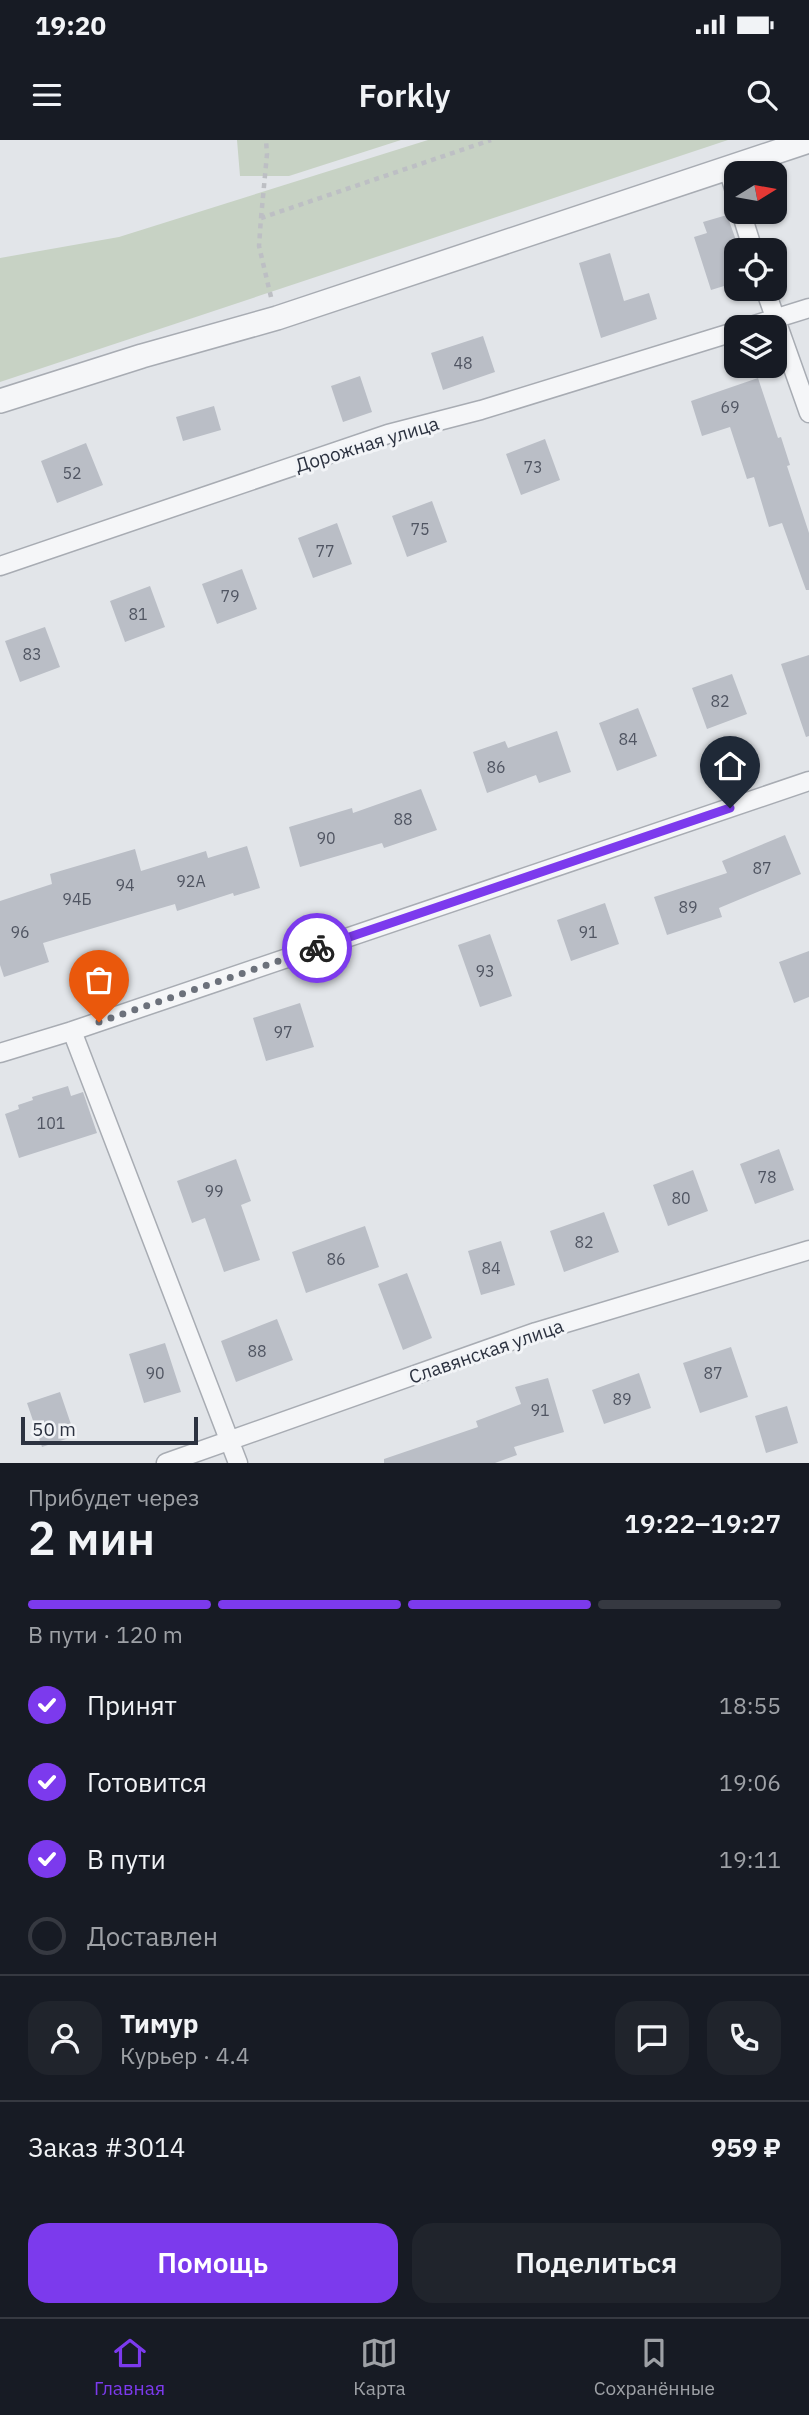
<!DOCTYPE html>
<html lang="ru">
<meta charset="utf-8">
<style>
:root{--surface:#171b24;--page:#20242c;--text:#f1f3f6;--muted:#9ea1a6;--line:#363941;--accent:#7c3aed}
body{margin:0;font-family:"IBM Plex Sans",sans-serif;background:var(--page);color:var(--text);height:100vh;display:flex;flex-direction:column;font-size:26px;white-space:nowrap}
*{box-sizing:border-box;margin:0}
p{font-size:23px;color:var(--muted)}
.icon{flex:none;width:38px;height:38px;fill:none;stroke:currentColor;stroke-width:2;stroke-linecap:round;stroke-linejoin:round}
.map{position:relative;height:1323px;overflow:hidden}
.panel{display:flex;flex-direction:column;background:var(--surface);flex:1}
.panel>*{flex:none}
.needle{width:46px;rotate:79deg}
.tools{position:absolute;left:724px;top:21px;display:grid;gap:14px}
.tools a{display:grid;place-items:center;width:63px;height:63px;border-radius:14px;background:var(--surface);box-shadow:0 2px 5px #0004;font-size:35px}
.scale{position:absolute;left:21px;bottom:18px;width:177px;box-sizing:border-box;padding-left:7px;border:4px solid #2c3240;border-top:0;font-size:19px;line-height:24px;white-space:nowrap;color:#2c3240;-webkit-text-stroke:5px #f2f4f7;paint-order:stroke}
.pin{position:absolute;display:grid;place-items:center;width:60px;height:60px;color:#fff;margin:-72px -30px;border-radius:50% 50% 50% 0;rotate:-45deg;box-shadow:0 0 7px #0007}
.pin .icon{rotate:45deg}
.courier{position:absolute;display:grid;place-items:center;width:70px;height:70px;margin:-35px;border:5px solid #7c3aed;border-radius:50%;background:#fff;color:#222;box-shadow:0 2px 9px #0007}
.summary em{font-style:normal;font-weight:600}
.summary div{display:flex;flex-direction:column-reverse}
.summary{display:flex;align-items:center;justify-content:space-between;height:119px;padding:0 28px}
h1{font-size:46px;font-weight:600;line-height:52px}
.bar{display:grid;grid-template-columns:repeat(4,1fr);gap:10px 7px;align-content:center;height:84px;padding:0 28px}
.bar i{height:9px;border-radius:5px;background:var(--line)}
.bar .current{background:var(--accent)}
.bar p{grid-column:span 4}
.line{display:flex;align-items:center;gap:18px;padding:0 28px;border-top:2px solid var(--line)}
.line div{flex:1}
.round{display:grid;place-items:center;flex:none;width:74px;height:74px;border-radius:21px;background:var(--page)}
ol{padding:0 28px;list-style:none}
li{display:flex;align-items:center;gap:21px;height:77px}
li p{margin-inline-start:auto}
li .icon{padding:7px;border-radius:50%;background:var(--accent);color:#fff;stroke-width:4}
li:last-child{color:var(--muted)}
li i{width:38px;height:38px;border:4px solid var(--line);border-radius:50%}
.action{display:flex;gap:14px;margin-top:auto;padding:14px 28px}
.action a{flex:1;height:80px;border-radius:21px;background:var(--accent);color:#fff;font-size:28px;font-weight:600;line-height:80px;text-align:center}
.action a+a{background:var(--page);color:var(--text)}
.status{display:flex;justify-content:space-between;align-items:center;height:49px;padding:0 35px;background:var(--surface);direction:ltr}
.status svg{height:19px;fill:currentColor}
header{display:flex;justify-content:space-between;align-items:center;height:91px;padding:0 28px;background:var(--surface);font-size:32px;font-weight:600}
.tab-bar{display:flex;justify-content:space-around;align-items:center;height:98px;border-top:2px solid var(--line);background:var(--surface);font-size:19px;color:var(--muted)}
.tab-bar a{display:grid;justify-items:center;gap:4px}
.tab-bar .current{color:var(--accent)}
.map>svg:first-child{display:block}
.green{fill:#c7d2c4}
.building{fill:#babec6}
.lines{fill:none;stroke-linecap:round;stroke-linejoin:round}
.minor-casing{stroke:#a8acb3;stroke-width:21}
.tertiary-casing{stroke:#a8acb3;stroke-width:26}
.path{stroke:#bdbfc4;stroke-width:4.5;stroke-dasharray:5 5;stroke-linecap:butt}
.minor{stroke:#f5f6f8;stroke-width:18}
.tertiary{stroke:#f5f6f8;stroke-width:23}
.done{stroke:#6c717b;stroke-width:7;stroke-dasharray:0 12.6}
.route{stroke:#7c3aed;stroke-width:9}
.labels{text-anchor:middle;stroke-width:6;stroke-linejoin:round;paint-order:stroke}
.number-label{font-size:16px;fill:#505562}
.street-label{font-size:19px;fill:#2c3240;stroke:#f2f4f7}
</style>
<div class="status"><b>19:20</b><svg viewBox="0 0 49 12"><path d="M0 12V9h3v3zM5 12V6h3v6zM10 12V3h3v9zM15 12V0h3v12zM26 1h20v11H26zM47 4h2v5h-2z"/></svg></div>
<header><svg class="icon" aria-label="menu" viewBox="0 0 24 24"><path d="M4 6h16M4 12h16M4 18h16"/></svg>Forkly<svg class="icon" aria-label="search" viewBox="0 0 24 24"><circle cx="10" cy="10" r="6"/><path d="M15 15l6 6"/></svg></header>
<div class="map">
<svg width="809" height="1323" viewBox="0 0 809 1323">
<rect width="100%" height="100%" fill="#e2e5e9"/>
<path class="green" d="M 237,0 L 401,0 L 289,36 L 240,36 Z
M 428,0 L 728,0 L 0,242 L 0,118 L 119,97 Z"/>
<path class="building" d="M 727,75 L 737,103 L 737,142 L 711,150 L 694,97 L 707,93 L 703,82 Z
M 610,113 L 624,161 L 649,153 L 657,179 L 601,198 L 579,123 Z
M 483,196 L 495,232 L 443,250 L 431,213 Z
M 360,236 L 372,272 L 343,282 L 331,246 Z
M 758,238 L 778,298 L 781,297 L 790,325 L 787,326 L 809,393 L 809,450 L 806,450 L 782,383 L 769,387 L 754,337 L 747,339 L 730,287 L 702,296 L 691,261 Z
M 214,266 L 221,290 L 183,301 L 176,277 Z
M 545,299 L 560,340 L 521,355 L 506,314 Z
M 86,303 L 103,345 L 57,363 L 41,321 Z
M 432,361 L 447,402 L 407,417 L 392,376 Z
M 337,383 L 352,424 L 313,438 L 298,398 Z
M 242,429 L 257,469 L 217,484 L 202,444 Z
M 150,446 L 165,487 L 125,502 L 110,461 Z
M 45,487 L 60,527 L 20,542 L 5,501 Z
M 809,515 L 809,596 L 806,597 L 781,524 Z
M 732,534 L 747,574 L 707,589 L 692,548 Z
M 638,568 L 657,616 L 617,631 L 599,583 Z
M 557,591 L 571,632 L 539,643 L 536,635 L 487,653 L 473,612 L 505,601 L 508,608 Z
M 421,649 L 437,690 L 384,708 L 382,703 L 300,727 L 289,687 L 352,668 L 353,673 Z
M 785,695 L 801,734 L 719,768 L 722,777 L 667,795 L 654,757 L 727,733 L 722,721 Z
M 247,706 L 260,748 L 234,756 L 233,753 L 177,771 L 175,764 L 43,803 L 49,822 L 4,837 L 0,825 L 0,761 L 52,744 L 50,734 L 135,709 L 141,731 L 206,711 L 208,718 Z
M 605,763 L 619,804 L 571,821 L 557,780 Z
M 490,794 L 512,856 L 480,867 L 458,805 Z
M 809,811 L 809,857 L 794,863 L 779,822 Z
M 300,863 L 314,907 L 266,921 L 253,878 Z
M 68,946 L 71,956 L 83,952 L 97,993 L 19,1018 L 5,974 L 19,969 L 18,965 L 33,960 L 32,957 Z
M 779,1009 L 794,1050 L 755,1064 L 740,1024 Z
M 236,1019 L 251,1061 L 241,1065 L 260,1120 L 224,1132 L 205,1078 L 192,1083 L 177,1041 Z
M 693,1030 L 708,1071 L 668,1086 L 653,1045 Z
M 604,1072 L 619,1112 L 564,1132 L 550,1091 Z
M 365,1086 L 379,1127 L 306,1153 L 292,1112 Z
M 501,1101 L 515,1145 L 481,1155 L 468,1111 Z
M 407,1133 L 432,1198 L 403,1210 L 378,1144 Z
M 277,1179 L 293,1220 L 236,1242 L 221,1201 Z
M 165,1203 L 181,1252 L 144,1263 L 129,1214 Z
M 731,1207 L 748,1257 L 700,1273 L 683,1223 Z
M 639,1233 L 651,1268 L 604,1284 L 592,1250 Z
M 548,1238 L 564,1292 L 514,1307 L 517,1315 L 495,1323 L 384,1323 L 384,1319 L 478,1287 L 476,1281 L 521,1264 L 515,1247 Z
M 60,1252 L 75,1296 L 42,1307 L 27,1263 Z
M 787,1266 L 798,1303 L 766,1313 L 755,1276 Z"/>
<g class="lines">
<defs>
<path id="minor" d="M 728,29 L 737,58
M 741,72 L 753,110
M 765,149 L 809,273
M 748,187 L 809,168
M 0,426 L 388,294 L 481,270 L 737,191
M 72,891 L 238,1323
M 0,913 L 72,891 L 809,641
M 166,1323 L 536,1192 L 809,1110"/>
<path id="tertiary" d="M 0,261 L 142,216 L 277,178 L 809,1"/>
</defs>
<use href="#minor" class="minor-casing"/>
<use href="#tertiary" class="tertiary-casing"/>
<path class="path" d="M 261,78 L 267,14 L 266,0
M 271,157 L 259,106 L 261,78 L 491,0"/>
<use href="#minor" class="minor"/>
<use href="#tertiary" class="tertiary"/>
</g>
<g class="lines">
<path class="done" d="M 99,882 L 317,808"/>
<path class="route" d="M 317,808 L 730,668"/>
</g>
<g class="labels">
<g class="number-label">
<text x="463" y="229">48</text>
<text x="730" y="273">69</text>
<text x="533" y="333">73</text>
<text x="72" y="339">52</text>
<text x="420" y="395">75</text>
<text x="325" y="417">77</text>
<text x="230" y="462">79</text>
<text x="138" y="480">81</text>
<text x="32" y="520">83</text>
<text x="720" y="567">82</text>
<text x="628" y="605">84</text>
<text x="496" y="633">86</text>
<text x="403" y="685">88</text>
<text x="326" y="704">90</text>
<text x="762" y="734">87</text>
<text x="191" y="747">92А</text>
<text x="125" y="751">94</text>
<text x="77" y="765">94Б</text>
<text x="688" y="773">89</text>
<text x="20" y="798">96</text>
<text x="588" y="798">91</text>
<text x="485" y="837">93</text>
<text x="283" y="898">97</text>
<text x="51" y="989">101</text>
<text x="767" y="1043">78</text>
<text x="214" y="1057">99</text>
<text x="681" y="1064">80</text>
<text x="584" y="1108">82</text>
<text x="336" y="1125">86</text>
<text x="491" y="1134">84</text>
<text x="257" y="1217">88</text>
<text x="155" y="1239">90</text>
<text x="713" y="1239">87</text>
<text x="622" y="1265">89</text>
<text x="540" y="1276">91</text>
</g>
<g class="street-label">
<text transform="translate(367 304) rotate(-17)" y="7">Дорожная улица</text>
<text transform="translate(486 1211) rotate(-19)" y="7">Славянская улица</text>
</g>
</g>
</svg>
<div class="tools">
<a><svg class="needle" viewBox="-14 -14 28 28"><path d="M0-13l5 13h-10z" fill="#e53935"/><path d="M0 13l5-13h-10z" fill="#9ea1a6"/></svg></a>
<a><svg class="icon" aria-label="locate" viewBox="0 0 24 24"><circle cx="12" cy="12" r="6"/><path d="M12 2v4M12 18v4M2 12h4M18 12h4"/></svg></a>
<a><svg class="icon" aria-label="layers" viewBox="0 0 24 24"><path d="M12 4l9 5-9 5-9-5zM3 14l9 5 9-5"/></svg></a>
</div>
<div class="scale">50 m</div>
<div class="pin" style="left:99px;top:882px;background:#ea580c"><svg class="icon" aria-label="bag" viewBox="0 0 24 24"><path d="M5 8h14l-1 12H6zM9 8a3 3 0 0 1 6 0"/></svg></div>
<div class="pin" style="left:730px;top:668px;background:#1f2937"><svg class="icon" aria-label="home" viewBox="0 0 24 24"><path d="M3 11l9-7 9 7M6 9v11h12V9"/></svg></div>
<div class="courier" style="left:317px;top:808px"><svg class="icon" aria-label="bike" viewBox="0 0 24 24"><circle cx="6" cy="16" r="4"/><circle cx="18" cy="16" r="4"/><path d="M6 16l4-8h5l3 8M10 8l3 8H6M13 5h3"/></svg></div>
</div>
<section class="panel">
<div class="summary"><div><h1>2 мин</h1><p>Прибудет через</p></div><em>19:22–19:27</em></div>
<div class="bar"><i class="current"></i><i class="current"></i><i class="current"></i><i></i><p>В пути · 120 m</p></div>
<ol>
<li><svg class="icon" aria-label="check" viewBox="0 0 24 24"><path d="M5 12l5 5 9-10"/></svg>Принят<p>18:55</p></li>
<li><svg class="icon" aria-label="check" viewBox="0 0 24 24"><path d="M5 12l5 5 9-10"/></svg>Готовится<p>19:06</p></li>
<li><svg class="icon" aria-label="check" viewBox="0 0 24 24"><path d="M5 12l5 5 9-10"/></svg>В пути<p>19:11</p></li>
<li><i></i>Доставлен</li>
</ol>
<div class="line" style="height:126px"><a class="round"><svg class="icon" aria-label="person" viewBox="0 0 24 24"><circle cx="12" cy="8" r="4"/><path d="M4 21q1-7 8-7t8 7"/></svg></a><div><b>Тимур</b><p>Курьер · 4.4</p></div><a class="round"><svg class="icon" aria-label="chat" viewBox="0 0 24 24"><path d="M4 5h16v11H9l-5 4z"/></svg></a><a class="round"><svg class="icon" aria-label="phone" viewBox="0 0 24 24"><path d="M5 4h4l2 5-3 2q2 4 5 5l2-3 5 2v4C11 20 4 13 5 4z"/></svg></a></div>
<div class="line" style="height:91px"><div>Заказ #3014</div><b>959 ₽</b></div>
<div class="action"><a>Помощь</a><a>Поделиться</a></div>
</section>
<nav class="tab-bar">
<a class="current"><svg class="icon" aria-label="home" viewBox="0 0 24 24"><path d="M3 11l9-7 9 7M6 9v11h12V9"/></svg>Главная</a>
<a><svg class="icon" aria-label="map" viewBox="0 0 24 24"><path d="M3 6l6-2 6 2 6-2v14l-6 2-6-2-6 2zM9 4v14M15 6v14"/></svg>Карта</a>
<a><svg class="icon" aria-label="saved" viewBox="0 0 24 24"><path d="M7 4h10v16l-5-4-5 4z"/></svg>Сохранённые</a>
</nav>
